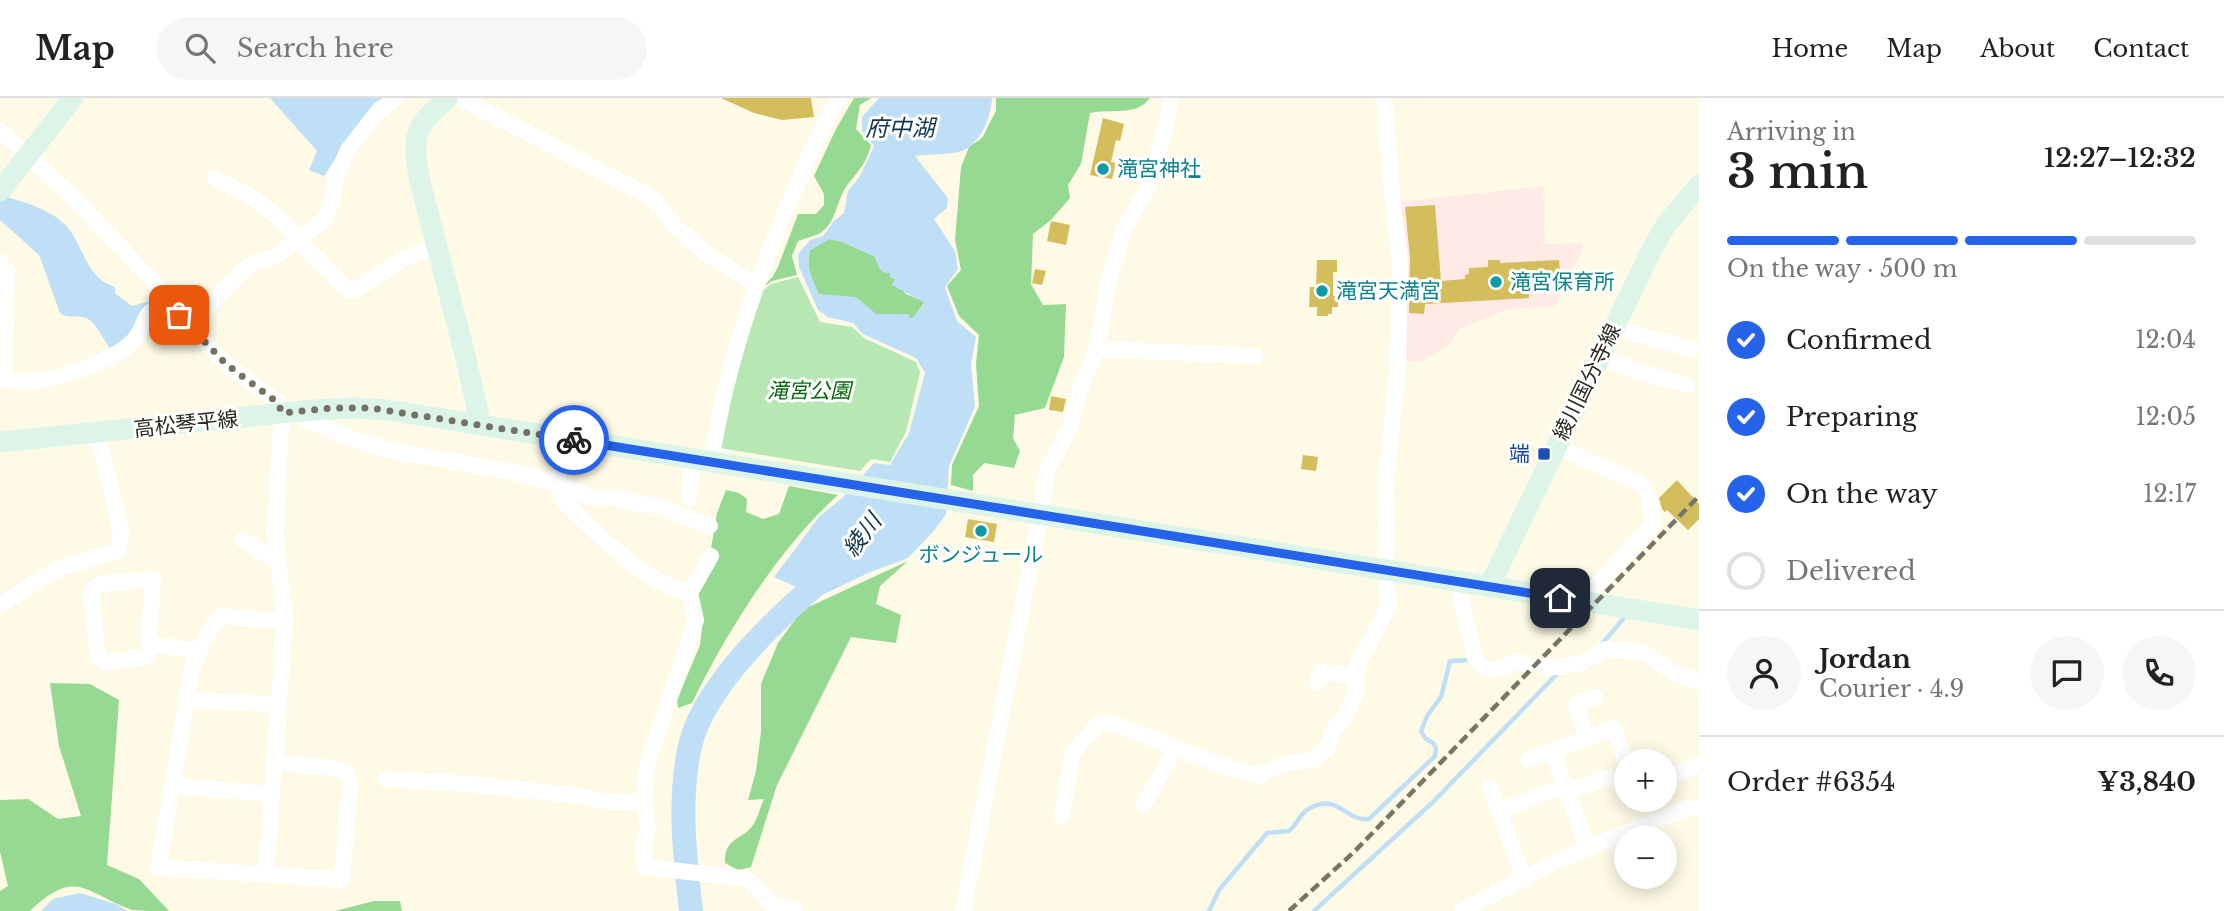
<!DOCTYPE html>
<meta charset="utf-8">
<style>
:root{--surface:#fff;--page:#f6f6f6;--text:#222;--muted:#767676;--line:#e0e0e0;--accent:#2563eb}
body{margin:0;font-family:"Libre Baskerville","Noto Sans JP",serif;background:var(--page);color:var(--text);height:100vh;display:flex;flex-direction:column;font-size:26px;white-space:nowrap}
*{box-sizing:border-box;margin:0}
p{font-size:23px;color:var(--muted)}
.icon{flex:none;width:38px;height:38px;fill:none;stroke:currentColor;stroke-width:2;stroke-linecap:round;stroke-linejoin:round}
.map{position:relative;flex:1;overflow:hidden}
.panel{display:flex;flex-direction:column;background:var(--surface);width:525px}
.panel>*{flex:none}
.controls{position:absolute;left:1614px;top:651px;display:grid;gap:14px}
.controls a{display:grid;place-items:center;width:63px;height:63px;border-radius:50%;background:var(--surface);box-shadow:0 4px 18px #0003;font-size:35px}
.pin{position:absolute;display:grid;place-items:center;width:60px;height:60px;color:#fff;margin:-30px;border-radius:14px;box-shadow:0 4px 10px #0006}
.courier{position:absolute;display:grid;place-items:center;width:70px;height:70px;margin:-35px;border:5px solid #2563eb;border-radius:50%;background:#fff;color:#222;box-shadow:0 2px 9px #0007}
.headline em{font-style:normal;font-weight:600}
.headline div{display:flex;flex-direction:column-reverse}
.headline{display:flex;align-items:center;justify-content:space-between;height:119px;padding:0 28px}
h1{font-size:46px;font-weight:600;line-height:52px}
.bar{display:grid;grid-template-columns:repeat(4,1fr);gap:10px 7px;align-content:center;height:84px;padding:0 28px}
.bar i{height:9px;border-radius:5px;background:var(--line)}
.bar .selected{background:var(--accent)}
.bar p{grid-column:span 4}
.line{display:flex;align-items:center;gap:18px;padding:0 28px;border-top:2px solid var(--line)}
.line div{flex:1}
.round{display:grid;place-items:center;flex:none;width:74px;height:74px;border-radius:37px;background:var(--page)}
ol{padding:0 28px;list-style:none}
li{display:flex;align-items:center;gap:21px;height:77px}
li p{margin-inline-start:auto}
li .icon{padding:7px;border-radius:50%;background:var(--accent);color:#fff;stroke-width:4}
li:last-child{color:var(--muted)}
li i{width:38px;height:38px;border:4px solid var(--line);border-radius:50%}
header{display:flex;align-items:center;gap:42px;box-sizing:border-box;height:98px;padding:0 35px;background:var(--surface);border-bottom:2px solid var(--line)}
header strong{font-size:33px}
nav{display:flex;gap:38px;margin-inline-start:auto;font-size:24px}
.search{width:490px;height:63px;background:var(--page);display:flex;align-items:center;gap:18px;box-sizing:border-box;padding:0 24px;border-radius:38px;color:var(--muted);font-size:26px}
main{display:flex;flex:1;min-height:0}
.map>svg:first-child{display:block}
.education{fill:#ffeae5}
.green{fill:#b7e7b3}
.forest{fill:#96d992}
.water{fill:#bfdff7;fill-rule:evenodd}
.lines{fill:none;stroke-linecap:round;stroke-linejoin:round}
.stream{stroke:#bfdff7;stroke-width:4.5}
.river{stroke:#bfdff7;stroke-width:24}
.building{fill:#d3bd5d}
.street{stroke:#fff;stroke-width:16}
.secondary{stroke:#ddf5e9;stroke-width:21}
.rail{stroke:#787568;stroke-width:4.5;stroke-dasharray:10 5;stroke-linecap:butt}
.done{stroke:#757265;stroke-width:7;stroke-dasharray:0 12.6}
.route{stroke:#2563eb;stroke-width:9}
.culture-dot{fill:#0f9aa8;stroke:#fff;stroke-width:2.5}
.transit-dot{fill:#1a4fb4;stroke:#fff;stroke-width:2.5}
.labels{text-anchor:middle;stroke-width:6;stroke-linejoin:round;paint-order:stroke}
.culture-label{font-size:21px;fill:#0d838f;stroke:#fff;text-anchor:start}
.street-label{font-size:21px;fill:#2b2920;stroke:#fff}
.park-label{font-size:21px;font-style:italic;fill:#03690b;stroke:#fff}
.transit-label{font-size:21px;fill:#164399;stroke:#fff;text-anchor:end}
.water-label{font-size:23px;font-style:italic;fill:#10354d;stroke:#fff}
</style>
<header>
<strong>Map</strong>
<div class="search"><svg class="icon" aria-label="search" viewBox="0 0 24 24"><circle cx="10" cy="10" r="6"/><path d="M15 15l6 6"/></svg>Search here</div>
<nav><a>Home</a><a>Map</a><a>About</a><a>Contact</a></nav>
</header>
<main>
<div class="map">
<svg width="1699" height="813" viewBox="0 0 1699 813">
<rect width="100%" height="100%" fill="#fefae6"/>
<path class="education" d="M 1543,88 L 1545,146 L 1582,145 L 1582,152 L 1555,208 L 1508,211 L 1459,231 L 1451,245 L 1422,263 L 1401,264 L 1397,107 L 1402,104 Z"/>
<path class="green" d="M 798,179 L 820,224 L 852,229 L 864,240 L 916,264 L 920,274 L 906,334 L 890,364 L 871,361 L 860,373 L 720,350 L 732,291 L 761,194 L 771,186 Z"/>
<path class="forest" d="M 854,0 L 871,0 L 860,7 L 856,31 L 871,47 C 866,67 857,74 846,89 C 837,102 836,123 823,133 C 818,138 805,140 798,143 L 792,158 L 797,177 L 772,183 L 763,189 L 773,178 L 778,169 L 798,116 L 816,116 L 824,107 L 824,96 L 814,78 L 836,31 Z
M 996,0 L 1150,0 C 1136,19 1111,10 1090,15 L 1081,66 L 1068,87 L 1070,100 L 1051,122 L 1033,136 L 1031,186 L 1043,207 L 1066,206 L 1064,259 L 1045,310 L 1015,317 L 1013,340 L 1020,353 L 1014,370 L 984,365 L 973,377 L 973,393 L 951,387 L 952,367 L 979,308 L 976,265 L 979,237 L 959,218 L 947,188 L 961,172 L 955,142 L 961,69 L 969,49 L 982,40 L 996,13 Z
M 829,141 L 840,143 L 874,158 C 880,167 877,174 890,175 L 906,196 L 925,204 L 913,220 L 909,220 L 908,216 L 876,216 L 847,198 L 832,199 L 818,196 C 812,178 805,172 810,152 Z
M 789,388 L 838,397 C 780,449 726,534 692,605 L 678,610 L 677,602 L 700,547 L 703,520 L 698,497 L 718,455 L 711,451 L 717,415 L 726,392 L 739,395 L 747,401 L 746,414 L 763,421 L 779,416 Z
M 908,463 L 880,488 L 876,506 L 901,517 L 896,545 L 851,539 L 777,687 L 751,769 L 738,772 L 725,765 C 724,739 743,742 753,727 C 758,720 760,709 764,701 L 748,702 L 756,673 L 761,634 L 761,586 L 778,545 L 802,512 Z
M 50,585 L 90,586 L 119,602 L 107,767 L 139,781 L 169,813 C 158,813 142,813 132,812 C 84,794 76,769 30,813 L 0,813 L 0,793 L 8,788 L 0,754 L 0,702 L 28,701 L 58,721 L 81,718 L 59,648 Z
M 374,803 L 400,803 L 402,813 L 335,813 Z"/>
<path class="water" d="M 270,0 L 385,0 L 364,18 L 324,78 L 309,72 L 317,53 Z
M 879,0 L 992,0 C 991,18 982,43 964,52 C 954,57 928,56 915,58 L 948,100 L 947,110 L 934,121 L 955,153 L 958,171 L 945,189 L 957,223 L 976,239 L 971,266 L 975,309 L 949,368 L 946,416 L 933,434 L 908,460 L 868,475 L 818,499 L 774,479 L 819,419 L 842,400 L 874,365 L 890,367 L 909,335 L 925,275 L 916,260 L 863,236 L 853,225 L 828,219 L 818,212 L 799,169 L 798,156 L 810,142 L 823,138 L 834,123 L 844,115 L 848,93 L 860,78 L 874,48 L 862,33 L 862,19 ZM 829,141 L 840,143 L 874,158 C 880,167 877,174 890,175 L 890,180 L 895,181 L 892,187 L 925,205 L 913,220 L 909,219 L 909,216 L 876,216 L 856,199 L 819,196 C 812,179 805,172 810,152 Z
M 0,97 C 21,103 44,109 61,123 C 84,141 83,180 115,189 L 115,195 L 132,208 L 154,202 L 133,233 L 111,252 C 103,242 95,220 82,219 C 76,218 71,219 65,218 L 60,215 L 39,157 L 0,122 Z
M 80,795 L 116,806 L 127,813 L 41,813 L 53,801 Z"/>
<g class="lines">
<path class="stream" d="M 1602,546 L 1624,520
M 1209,813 L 1219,792 L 1267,735 L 1289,733 C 1297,727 1299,717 1307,712 C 1337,692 1345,724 1369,721 L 1435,658 L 1436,650 L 1433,645 L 1425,640 L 1421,633 L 1427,618 L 1441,599 L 1450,563 L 1470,562
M 1314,813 L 1433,704 L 1558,575"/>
<path class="river" d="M 691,813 C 685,760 678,701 690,648 C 704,586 784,513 832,473"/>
</g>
<path class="building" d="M 721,0 L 811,0 L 814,19 L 782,22 L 754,15 Z
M 1103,20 L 1124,26 L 1120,43 L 1116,42 L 1111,64 L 1116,65 L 1112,81 L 1090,77 Z
M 1435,107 L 1441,183 L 1465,181 L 1465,177 L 1469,176 L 1469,170 L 1488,169 L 1488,162 L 1500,162 L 1500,165 L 1559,162 L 1561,184 L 1528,186 L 1529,200 L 1425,206 L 1424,216 L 1409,215 L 1410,160 L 1405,109 Z
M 1051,123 L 1070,127 L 1066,147 L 1047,143 Z
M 1317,162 L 1337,162 L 1337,174 L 1333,174 L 1333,198 L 1338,198 L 1338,209 L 1332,209 L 1332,216 L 1328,216 L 1328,218 L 1317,218 L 1317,209 L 1309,209 L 1310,189 L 1316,189 Z
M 1035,171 L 1046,173 L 1042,187 L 1032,185 Z
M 1051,298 L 1066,301 L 1063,314 L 1049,312 Z
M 1303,357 L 1318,359 L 1316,373 L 1301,371 Z
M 1677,382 L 1699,406 L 1699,421 L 1688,432 L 1667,412 L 1665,414 L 1662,411 L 1659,400 Z
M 968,421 L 997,426 L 994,444 L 965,439 Z"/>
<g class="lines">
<path class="street" d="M 460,0 L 653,100 L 676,130 L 710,158 L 756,186
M 0,32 L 73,99 L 158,189 L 190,229 L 226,266 L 278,305 L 282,315 L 275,433 L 285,521 L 266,776 L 158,770 L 187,602 C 189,570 200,543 221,518 L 263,522 L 285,521
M 215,80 L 252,99 L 275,117 L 347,192 L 355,192 L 405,160 L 436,147
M 0,164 L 7,174 L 3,282
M 190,229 L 240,175 L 255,164 L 276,158 L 325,121 L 332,103 L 335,81 L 348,52 L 379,12 L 397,0
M 1613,230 L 1691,251
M 1097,251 L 1255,258
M 1599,258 L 1637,273 L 1687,287
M 0,282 C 11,282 22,284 33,283 C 60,281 110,264 130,246 C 150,228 136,215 168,204
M 299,313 L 304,321 L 358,343 L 393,353 L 514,374 L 557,386 L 588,399 L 613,399 L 638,406 L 654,407 L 710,428
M 564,341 C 560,363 553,383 565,404 C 602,440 638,482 690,495 L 711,458
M 1556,349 L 1642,386 L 1648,397 L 1654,425 L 1582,503
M 711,364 C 725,276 750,199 784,117 C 801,77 817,37 839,0
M 689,399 L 693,361
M 243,442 L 279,464
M 153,481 L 148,558 L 106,565 L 98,559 L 91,494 L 99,486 Z
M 1460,485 L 1461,502 L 1475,560 C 1487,579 1500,571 1517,563 L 1528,567
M 690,495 L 696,522 L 647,667 L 644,702 L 648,728 L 644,748 L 645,769 L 741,780 L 752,784 L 770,805 L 795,813
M 0,507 L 55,472 L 119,452 L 121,433 L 97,335
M 150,546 L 198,553
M 1543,569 L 1559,569 L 1581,565 L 1606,551 L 1644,554 L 1672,574 L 1699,584
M 1317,585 L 1321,574 L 1355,578
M 187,602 L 278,606
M 1587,640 L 1576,606 L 1595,599
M 1552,653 L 1588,750
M 1528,662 L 1614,630 L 1626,666
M 1664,678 L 1673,677 L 1699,666
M 385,681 L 468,686 L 579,698 L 614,705 L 644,702
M 173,688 L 271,696
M 1490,689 L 1524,780
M 1144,706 L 1175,651
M 1499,713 L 1556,691 L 1578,690 L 1608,679 L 1626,681
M 1062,718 L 1072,656 L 1099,625 L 1112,625 L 1226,669 L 1261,678 C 1276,665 1295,663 1315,662 L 1329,647 L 1334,631 L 1345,618 L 1356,595 L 1356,569 L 1389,508 L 1385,468 L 1387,425 L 1385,394 L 1398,264 L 1400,160 L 1393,108 L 1384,0
M 266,776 L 342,782 L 350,685 L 347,675 L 333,670 L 273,664
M 963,813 L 1040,418 L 1047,372 L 1070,329 L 1079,293 L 1097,251 L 1108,185 L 1124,131 L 1147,91 L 1164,35 L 1171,0
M 1462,813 L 1557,763 L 1642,728 L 1689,710 L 1699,710"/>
<path class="secondary" d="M 448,0 C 414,29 412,36 419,80 L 464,253 L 478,314 L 479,326
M 0,93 L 73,0
M 0,344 L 312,312 L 354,310 L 388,312 L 1699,522
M 1489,489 L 1651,153 L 1666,127 L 1699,87"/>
<path class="rail" d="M 1289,813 L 1354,754 L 1699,398"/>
</g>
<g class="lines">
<path class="done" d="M 179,217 L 226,266 L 278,305 L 282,315 L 333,310 L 371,310 L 574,342"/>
<path class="route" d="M 574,342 L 1560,500"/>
</g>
<g class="culture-dot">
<circle cx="1103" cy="71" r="7"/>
<circle cx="1496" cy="184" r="7"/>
<circle cx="1322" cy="193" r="7"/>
<circle cx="981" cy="433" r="7"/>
</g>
<rect class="transit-dot" x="1537" y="349" width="14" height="14" rx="3.5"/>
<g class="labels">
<g class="culture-label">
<text x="1117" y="78">滝宮神社</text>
<text x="1510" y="191">滝宮保育所</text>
<text x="1336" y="200">滝宮天満宮</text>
<text x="981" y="464" text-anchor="middle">ボンジュール</text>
</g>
<g class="street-label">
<text transform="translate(1587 284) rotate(-64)" y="7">綾川国分寺線</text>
<text transform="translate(186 326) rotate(-6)" y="7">高松琴平線</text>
</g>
<g class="park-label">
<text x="809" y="300">滝宮公園</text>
</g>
<g class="transit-label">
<text x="1530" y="363">端</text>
</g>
<g class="water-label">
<text x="900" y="38">府中湖</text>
<text transform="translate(862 437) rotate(-53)" y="8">綾川</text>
</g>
</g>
</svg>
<div class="controls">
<a>+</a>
<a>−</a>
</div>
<div class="pin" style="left:179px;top:217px;background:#ea580c"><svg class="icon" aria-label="bag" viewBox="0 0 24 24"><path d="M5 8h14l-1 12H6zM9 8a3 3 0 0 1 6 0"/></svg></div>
<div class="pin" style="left:1560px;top:500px;background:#1f2937"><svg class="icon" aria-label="home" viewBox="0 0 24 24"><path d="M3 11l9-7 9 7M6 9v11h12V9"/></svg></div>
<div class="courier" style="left:574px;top:342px"><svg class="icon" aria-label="bike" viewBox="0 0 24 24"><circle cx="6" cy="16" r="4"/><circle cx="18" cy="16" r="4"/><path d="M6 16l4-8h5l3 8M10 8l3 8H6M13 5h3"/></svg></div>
</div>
<section class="panel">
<div class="headline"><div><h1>3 min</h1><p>Arriving in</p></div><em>12:27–12:32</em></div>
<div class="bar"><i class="selected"></i><i class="selected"></i><i class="selected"></i><i></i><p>On the way · 500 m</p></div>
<ol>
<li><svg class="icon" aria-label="check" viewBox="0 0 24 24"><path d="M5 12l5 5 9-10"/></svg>Confirmed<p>12:04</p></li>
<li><svg class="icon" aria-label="check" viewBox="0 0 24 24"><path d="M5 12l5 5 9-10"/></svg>Preparing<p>12:05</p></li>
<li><svg class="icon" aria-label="check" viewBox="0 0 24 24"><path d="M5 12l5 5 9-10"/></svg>On the way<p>12:17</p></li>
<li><i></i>Delivered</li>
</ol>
<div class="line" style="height:126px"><a class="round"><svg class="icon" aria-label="person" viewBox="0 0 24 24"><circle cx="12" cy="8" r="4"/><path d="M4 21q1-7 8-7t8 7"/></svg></a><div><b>Jordan</b><p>Courier · 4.9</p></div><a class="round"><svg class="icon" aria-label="chat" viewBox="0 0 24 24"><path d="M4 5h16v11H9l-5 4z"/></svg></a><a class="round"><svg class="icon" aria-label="phone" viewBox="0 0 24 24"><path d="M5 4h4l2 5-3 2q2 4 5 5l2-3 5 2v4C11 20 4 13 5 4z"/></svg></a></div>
<div class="line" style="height:91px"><div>Order #6354</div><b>¥3,840</b></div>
</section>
</main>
